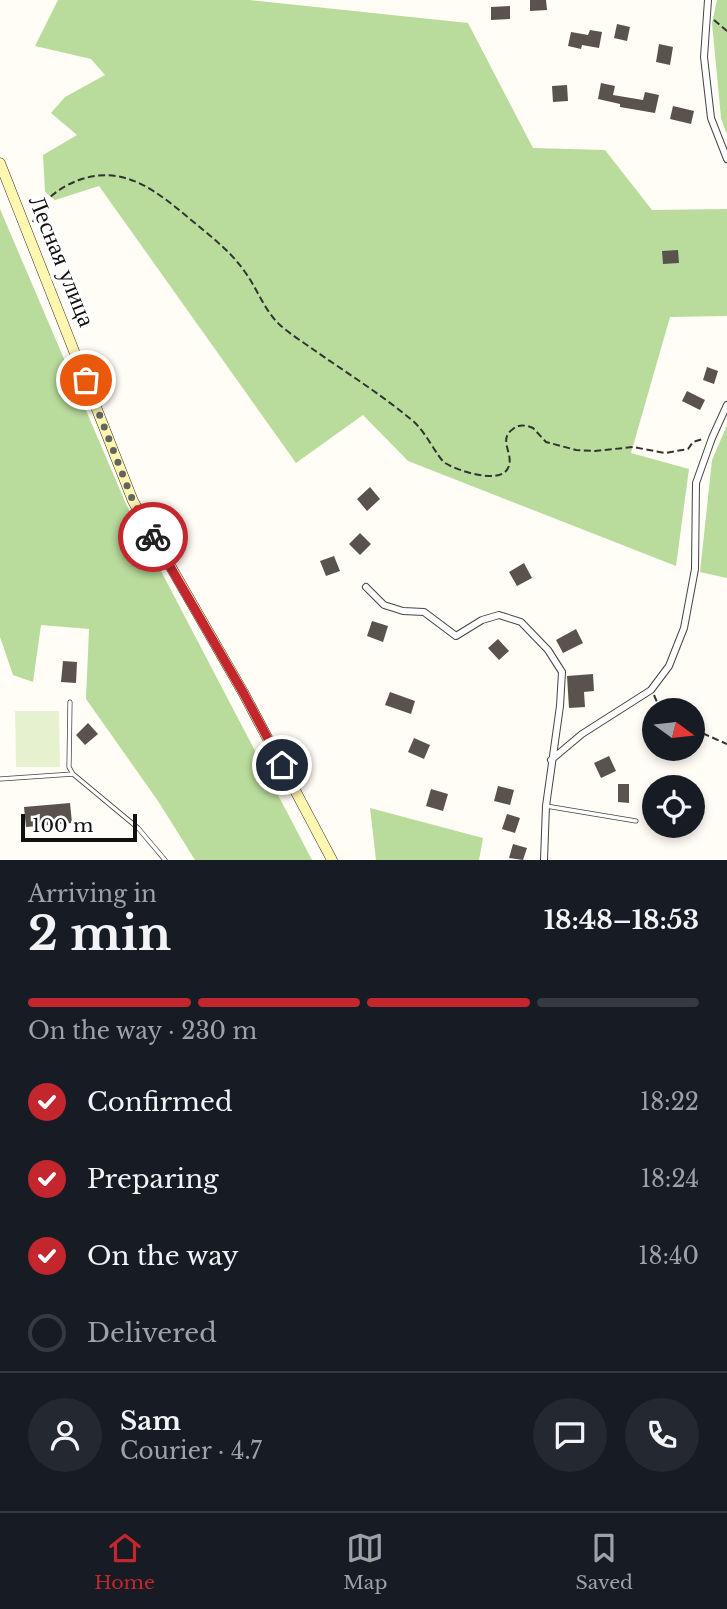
<!DOCTYPE html>
<meta charset="utf-8">
<style>
:root{--surface:#171b24;--page:#242831;--text:#f1f3f6;--muted:#9ea1a6;--line:#363941;--accent:#c4262e}
body{margin:0;font-family:"Libre Baskerville",serif;background:var(--page);color:var(--text);height:100vh;display:flex;flex-direction:column;font-size:26px;white-space:nowrap}
*{box-sizing:border-box;margin:0}
p{font-size:23px;color:var(--muted)}
.icon{flex:none;width:38px;height:38px;fill:none;stroke:currentColor;stroke-width:2;stroke-linecap:round;stroke-linejoin:round}
.map{position:relative;height:860px;overflow:hidden}
.side{display:flex;flex-direction:column;background:var(--surface);flex:1}
.side>*{flex:none}
.needle{width:46px;rotate:105deg}
.tools{position:absolute;left:642px;top:698px;display:grid;gap:14px}
.tools a{display:grid;place-items:center;width:63px;height:63px;border-radius:50%;background:var(--surface);box-shadow:0 4px 10px #0003;font-size:35px}
.scale{position:absolute;left:21px;bottom:18px;width:116px;box-sizing:border-box;padding-left:7px;border:4px solid #111;border-top:0;font-size:19px;line-height:24px;white-space:nowrap;color:#111;-webkit-text-stroke:5px #fff;paint-order:stroke}
.pin{position:absolute;display:grid;place-items:center;width:60px;height:60px;color:#fff;margin:-30px;border:4px solid #fff;border-radius:50%;box-shadow:0 2px 7px #0007}
.courier{position:absolute;display:grid;place-items:center;width:70px;height:70px;margin:-35px;border:5px solid #c4262e;border-radius:50%;background:#fff;color:#222;box-shadow:0 2px 9px #0007}
.headline em{font-style:normal;font-weight:800}
.headline div{display:flex;flex-direction:column-reverse}
.headline{display:flex;align-items:center;justify-content:space-between;height:119px;padding:0 28px}
h1{font-size:46px;font-weight:800;line-height:52px}
.bar{display:grid;grid-template-columns:repeat(4,1fr);gap:10px 7px;align-content:center;height:84px;padding:0 28px}
.bar i{height:9px;border-radius:5px;background:var(--line)}
.bar .on{background:var(--accent)}
.bar p{grid-column:span 4}
.line{display:flex;align-items:center;gap:18px;padding:0 28px;border-top:2px solid var(--line)}
.line div{flex:1}
.round{display:grid;place-items:center;flex:none;width:74px;height:74px;border-radius:37px;background:var(--page)}
ol{padding:0 28px;list-style:none}
li{display:flex;align-items:center;gap:21px;height:77px}
li p{margin-inline-start:auto}
li .icon{padding:7px;border-radius:50%;background:var(--accent);color:#fff;stroke-width:4}
li:last-child{color:var(--muted)}
li i{width:38px;height:38px;border:4px solid var(--line);border-radius:50%}
.tab-bar{display:flex;justify-content:space-around;align-items:center;height:98px;border-top:2px solid var(--line);background:var(--surface);font-size:19px;color:var(--muted)}
.tab-bar a{display:grid;justify-items:center;gap:4px}
.tab-bar .on{color:var(--accent)}
.map>svg:first-child{display:block}
.forest{fill:#b9dc9c}
.pitch{fill:#e6f2cf}
.building{fill:#5a524d}
.lines{fill:none;stroke-linecap:round;stroke-linejoin:round}
.lane-casing{stroke:#444;stroke-width:5}
.street-casing{stroke:#444;stroke-width:8}
.secondary-casing{stroke:#333;stroke-width:11}
.path{stroke:#333;stroke-width:2;stroke-dasharray:7 3.5;stroke-linecap:butt}
.lane{stroke:#fff;stroke-width:3.5}
.street{stroke:#fff;stroke-width:6}
.secondary{stroke:#fff6b0;stroke-width:10}
.done{stroke:#646461;stroke-width:7;stroke-dasharray:0 12.6}
.route{stroke:#c4262e;stroke-width:9}
.labels{text-anchor:middle;stroke-width:7;stroke-linejoin:round;paint-order:stroke}
.street-label{font-size:24px;fill:#111;stroke:#fff}
</style>
<div class="map">
<svg width="727" height="860" viewBox="0 0 727 860">
<rect width="100%" height="100%" fill="#fffdf5"/>
<path class="forest" d="M 58,0 L 250,0 L 468,23 L 533,148 L 605,150 L 652,210 L 727,209 L 727,316 L 670,317 L 631,453 L 689,469 L 676,566 L 408,461 L 363,415 L 296,463 L 99,186 L 55,200 L 45,192 L 43,155 L 77,135 L 51,113 L 65,97 L 105,75 L 91,59 L 35,46 Z
M 717,0 L 727,0 L 727,135 L 721,118 L 712,23 Z
M 0,209 L 126,504 L 312,860 L 195,860 L 158,801 L 86,699 L 89,629 L 41,625 L 33,682 L 13,675 L 0,637 Z
M 727,425 L 727,578 L 700,572 L 712,460 Z
M 370,808 L 483,838 L 479,860 L 376,860 Z"/>
<path class="pitch" d="M 15,711 L 59,711 L 60,767 L 16,767 Z"/>
<path class="building" d="M 530,0 L 546,0 L 547,10 L 530,11 Z
M 510,6 L 510,19 L 491,20 L 491,7 Z
M 617,24 L 630,27 L 627,41 L 614,38 Z
M 590,30 L 602,32 L 599,48 L 582,45 L 581,49 L 568,46 L 571,32 L 588,35 Z
M 659,44 L 673,47 L 670,65 L 656,62 Z
M 601,83 L 615,86 L 613,95 L 643,100 L 645,92 L 659,95 L 655,113 L 620,107 L 620,104 L 598,99 Z
M 567,85 L 568,101 L 553,102 L 552,86 Z
M 673,106 L 694,111 L 691,124 L 670,119 Z
M 678,250 L 679,263 L 663,264 L 662,251 Z
M 707,367 L 718,371 L 714,384 L 703,380 Z
M 687,391 L 705,400 L 700,410 L 682,401 Z
M 370,487 L 380,499 L 367,511 L 357,499 Z
M 360,533 L 371,544 L 360,555 L 349,544 Z
M 334,556 L 340,571 L 326,576 L 320,561 Z
M 524,563 L 532,578 L 517,586 L 509,572 Z
M 372,621 L 388,626 L 383,642 L 367,636 Z
M 576,629 L 583,643 L 563,653 L 556,640 Z
M 498,639 L 509,651 L 499,660 L 488,648 Z
M 63,661 L 77,662 L 76,683 L 61,682 Z
M 593,674 L 594,691 L 584,692 L 585,707 L 569,708 L 567,676 Z
M 390,692 L 415,701 L 411,714 L 385,705 Z
M 88,723 L 98,734 L 85,745 L 76,735 Z
M 414,738 L 430,745 L 424,759 L 408,752 Z
M 609,756 L 616,771 L 601,778 L 594,763 Z
M 618,784 L 629,784 L 629,803 L 618,802 Z
M 498,786 L 514,790 L 510,805 L 494,801 Z
M 431,789 L 448,794 L 443,811 L 426,806 Z
M 70,803 L 72,823 L 26,827 L 24,807 Z
M 507,814 L 520,818 L 515,833 L 502,829 Z
M 513,844 L 527,848 L 523,860 L 509,858 Z"/>
<g class="lines">
<defs>
<path id="lane" d="M 70,702 L 69,767 L 73,774 L 138,828 L 165,860
M 0,779 L 73,774
M 546,806 L 636,821"/>
<path id="street" d="M 708,0 L 704,57 L 711,118 L 727,159
M 366,587 L 384,605 L 403,611 L 424,612 L 456,636 L 482,620 L 499,615 L 521,622 L 548,650 L 562,672 L 560,706 L 546,806 L 544,860
M 551,760 L 582,734 L 651,690 L 669,666 L 684,628 L 695,569 L 696,483 L 712,438 L 727,405"/>
<path id="secondary" d="M 0,163 L 133,501 L 244,694 L 332,860"/>
</defs>
<use href="#lane" class="lane-casing"/>
<use href="#street" class="street-casing"/>
<use href="#secondary" class="secondary-casing"/>
<path class="path" d="M 714,20 L 727,31
M 33,222 C 39,202 60,187 79,180 C 127,163 161,195 196,224 C 214,239 232,253 245,272 C 258,290 264,310 280,325 C 290,334 303,342 314,350 C 347,373 382,395 413,421 C 426,432 437,457 445,463 C 458,471 500,485 508,468 C 515,454 497,440 513,429 C 519,424 526,425 533,428 L 546,442 L 576,450 L 595,451 L 633,447 L 665,453 L 688,449 L 693,442 L 703,439
M 654,695 L 659,707 L 665,710
M 693,729 L 727,744"/>
<use href="#lane" class="lane"/>
<use href="#street" class="street"/>
<use href="#secondary" class="secondary"/>
</g>
<g class="lines">
<path class="done" d="M 86,380 L 133,501 L 153,537"/>
<path class="route" d="M 153,537 L 244,694 L 282,765"/>
</g>
<g class="labels">
<g class="street-label">
<text transform="translate(62 261) rotate(68)" y="8">Лесная улица</text>
</g>
</g>
</svg>
<div class="tools">
<a><svg class="needle" viewBox="-14 -14 28 28"><path d="M0-13l5 13h-10z" fill="#e53935"/><path d="M0 13l5-13h-10z" fill="#9ea1a6"/></svg></a>
<a><svg class="icon" aria-label="locate" viewBox="0 0 24 24"><circle cx="12" cy="12" r="6"/><path d="M12 2v4M12 18v4M2 12h4M18 12h4"/></svg></a>
</div>
<div class="scale">100 m</div>
<div class="pin" style="left:86px;top:380px;background:#ea580c"><svg class="icon" aria-label="bag" viewBox="0 0 24 24"><path d="M5 8h14l-1 12H6zM9 8a3 3 0 0 1 6 0"/></svg></div>
<div class="pin" style="left:282px;top:765px;background:#1f2937"><svg class="icon" aria-label="home" viewBox="0 0 24 24"><path d="M3 11l9-7 9 7M6 9v11h12V9"/></svg></div>
<div class="courier" style="left:153px;top:537px"><svg class="icon" aria-label="bike" viewBox="0 0 24 24"><circle cx="6" cy="16" r="4"/><circle cx="18" cy="16" r="4"/><path d="M6 16l4-8h5l3 8M10 8l3 8H6M13 5h3"/></svg></div>
</div>
<section class="side">
<div class="headline"><div><h1>2 min</h1><p>Arriving in</p></div><em>18:48–18:53</em></div>
<div class="bar"><i class="on"></i><i class="on"></i><i class="on"></i><i></i><p>On the way · 230 m</p></div>
<ol>
<li><svg class="icon" aria-label="check" viewBox="0 0 24 24"><path d="M5 12l5 5 9-10"/></svg>Confirmed<p>18:22</p></li>
<li><svg class="icon" aria-label="check" viewBox="0 0 24 24"><path d="M5 12l5 5 9-10"/></svg>Preparing<p>18:24</p></li>
<li><svg class="icon" aria-label="check" viewBox="0 0 24 24"><path d="M5 12l5 5 9-10"/></svg>On the way<p>18:40</p></li>
<li><i></i>Delivered</li>
</ol>
<div class="line" style="height:126px"><a class="round"><svg class="icon" aria-label="person" viewBox="0 0 24 24"><circle cx="12" cy="8" r="4"/><path d="M4 21q1-7 8-7t8 7"/></svg></a><div><b>Sam</b><p>Courier · 4.7</p></div><a class="round"><svg class="icon" aria-label="chat" viewBox="0 0 24 24"><path d="M4 5h16v11H9l-5 4z"/></svg></a><a class="round"><svg class="icon" aria-label="phone" viewBox="0 0 24 24"><path d="M5 4h4l2 5-3 2q2 4 5 5l2-3 5 2v4C11 20 4 13 5 4z"/></svg></a></div>
</section>
<nav class="tab-bar">
<a class="on"><svg class="icon" aria-label="home" viewBox="0 0 24 24"><path d="M3 11l9-7 9 7M6 9v11h12V9"/></svg>Home</a>
<a><svg class="icon" aria-label="map" viewBox="0 0 24 24"><path d="M3 6l6-2 6 2 6-2v14l-6 2-6-2-6 2zM9 4v14M15 6v14"/></svg>Map</a>
<a><svg class="icon" aria-label="saved" viewBox="0 0 24 24"><path d="M7 4h10v16l-5-4-5 4z"/></svg>Saved</a>
</nav>
